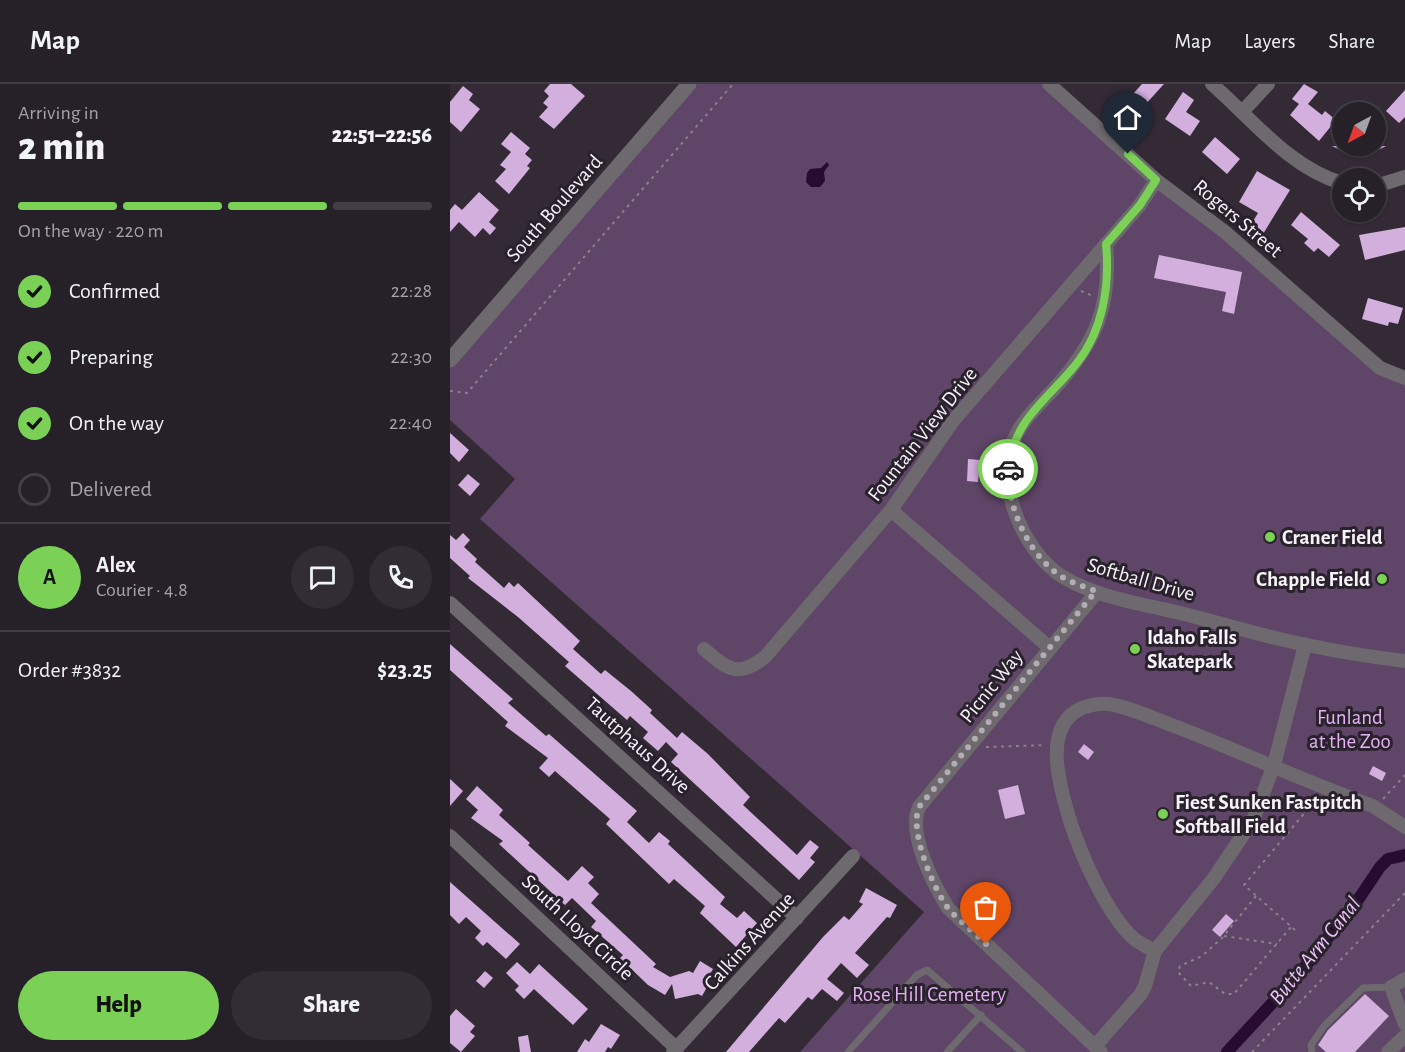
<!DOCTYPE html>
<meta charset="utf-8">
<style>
:root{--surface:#262028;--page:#322d34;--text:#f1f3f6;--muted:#a4a3a8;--line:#423e45;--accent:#7ad156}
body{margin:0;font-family:"Alegreya Sans",sans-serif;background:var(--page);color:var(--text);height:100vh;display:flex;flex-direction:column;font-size:22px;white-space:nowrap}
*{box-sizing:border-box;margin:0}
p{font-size:20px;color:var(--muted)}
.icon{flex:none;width:33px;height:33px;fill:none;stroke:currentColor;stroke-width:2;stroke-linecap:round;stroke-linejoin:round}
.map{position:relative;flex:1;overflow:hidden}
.details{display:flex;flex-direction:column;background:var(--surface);width:450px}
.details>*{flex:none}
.needle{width:39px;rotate:221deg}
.tools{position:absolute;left:882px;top:18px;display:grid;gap:12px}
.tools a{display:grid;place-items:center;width:54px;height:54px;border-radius:50%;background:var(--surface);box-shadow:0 2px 4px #0004,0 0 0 2px var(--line);font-size:30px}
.pin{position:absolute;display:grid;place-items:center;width:51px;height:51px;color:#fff;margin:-62px -26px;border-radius:50% 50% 50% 0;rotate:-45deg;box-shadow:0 0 6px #0007}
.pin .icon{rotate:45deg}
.courier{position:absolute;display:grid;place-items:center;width:60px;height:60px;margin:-30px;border:4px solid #7ad156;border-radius:50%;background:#fff;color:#222;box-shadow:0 2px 8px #0007}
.head em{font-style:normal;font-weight:800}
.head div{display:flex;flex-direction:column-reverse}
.head{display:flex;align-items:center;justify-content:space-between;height:102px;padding:0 18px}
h1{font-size:39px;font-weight:800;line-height:45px}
.bar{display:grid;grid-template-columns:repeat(4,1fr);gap:9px 6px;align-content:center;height:72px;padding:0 18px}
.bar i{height:8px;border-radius:4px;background:var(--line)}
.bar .current{background:var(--accent)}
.bar p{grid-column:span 4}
.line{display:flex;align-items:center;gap:15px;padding:0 18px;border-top:2px solid var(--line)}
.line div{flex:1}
.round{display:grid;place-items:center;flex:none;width:63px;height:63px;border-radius:32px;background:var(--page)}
ol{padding:0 18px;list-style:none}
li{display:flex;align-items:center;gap:18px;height:66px}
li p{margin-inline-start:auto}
li .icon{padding:6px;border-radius:50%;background:var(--accent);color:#111;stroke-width:4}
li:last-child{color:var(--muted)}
li i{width:33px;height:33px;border:3px solid var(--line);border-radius:50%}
.cta{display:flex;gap:12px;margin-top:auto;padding:12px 18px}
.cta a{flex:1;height:69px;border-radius:36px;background:var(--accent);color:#111;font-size:24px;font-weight:800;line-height:69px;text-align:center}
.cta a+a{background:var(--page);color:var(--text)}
header{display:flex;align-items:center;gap:36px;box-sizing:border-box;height:84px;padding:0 30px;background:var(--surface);border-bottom:2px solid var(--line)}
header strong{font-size:28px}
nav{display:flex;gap:33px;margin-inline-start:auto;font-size:21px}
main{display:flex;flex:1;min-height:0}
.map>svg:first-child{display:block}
.green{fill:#5f4567}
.water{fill:#280b31}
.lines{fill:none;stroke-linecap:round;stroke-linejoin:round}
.canal{stroke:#280b31;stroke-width:12}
.building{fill:#d3afde}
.path{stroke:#89818b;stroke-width:2;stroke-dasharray:3 4.5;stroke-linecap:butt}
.service{stroke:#6d696e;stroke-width:7}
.minor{stroke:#6d696e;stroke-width:14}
.tertiary{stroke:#6d696e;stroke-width:15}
.done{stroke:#b3acb5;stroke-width:6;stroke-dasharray:0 10.8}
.route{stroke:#7ad156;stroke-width:8}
.poi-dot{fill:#7ad156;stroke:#29212b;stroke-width:2}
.labels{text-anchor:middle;stroke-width:6;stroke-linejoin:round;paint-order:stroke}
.street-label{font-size:21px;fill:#f8f2fa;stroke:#29212b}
.poi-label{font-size:21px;font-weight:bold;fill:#f8f2fa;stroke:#29212b;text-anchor:start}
.park-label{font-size:21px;fill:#e4b2f4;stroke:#29212b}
.water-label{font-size:22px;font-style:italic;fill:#edc5fb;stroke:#29212b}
</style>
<header>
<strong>Map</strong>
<nav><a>Map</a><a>Layers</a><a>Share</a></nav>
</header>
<main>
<section class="details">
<div class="head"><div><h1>2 min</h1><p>Arriving in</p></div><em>22:51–22:56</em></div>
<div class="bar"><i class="current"></i><i class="current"></i><i class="current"></i><i></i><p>On the way · 220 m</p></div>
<ol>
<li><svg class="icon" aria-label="check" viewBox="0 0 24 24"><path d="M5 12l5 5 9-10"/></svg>Confirmed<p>22:28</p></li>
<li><svg class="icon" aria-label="check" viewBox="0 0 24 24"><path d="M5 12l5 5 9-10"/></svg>Preparing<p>22:30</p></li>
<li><svg class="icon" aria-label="check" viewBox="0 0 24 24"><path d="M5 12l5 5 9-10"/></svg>On the way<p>22:40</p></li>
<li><i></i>Delivered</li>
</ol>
<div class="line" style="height:108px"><b class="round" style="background:var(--accent);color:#111">A</b><div><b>Alex</b><p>Courier · 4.8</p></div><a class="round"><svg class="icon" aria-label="chat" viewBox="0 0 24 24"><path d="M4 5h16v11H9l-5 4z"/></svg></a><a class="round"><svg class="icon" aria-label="phone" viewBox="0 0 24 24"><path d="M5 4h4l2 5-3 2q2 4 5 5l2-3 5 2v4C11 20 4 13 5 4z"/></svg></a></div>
<div class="line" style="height:78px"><div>Order #3832</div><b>$23.25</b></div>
<div class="cta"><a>Help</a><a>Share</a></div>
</section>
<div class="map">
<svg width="955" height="968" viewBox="0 0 955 968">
<rect width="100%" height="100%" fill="#332a35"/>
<path class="green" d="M 239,0 L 598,0 L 930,284 L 955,294 L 955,968 L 350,968 L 474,828 L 30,435 L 65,395 L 0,336 L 0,276 Z"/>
<path class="water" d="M 377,78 L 379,81 L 374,88 L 375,97 L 370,103 L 361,103 L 356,98 L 357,89 L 360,85 L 371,84 Z"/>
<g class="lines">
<path class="canal" d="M 777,968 L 850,889 L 910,813 L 930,783 L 938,775 L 955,771"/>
</g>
<path class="building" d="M 100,0 L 121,0 L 135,12 L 104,45 L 89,33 L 98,23 L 93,19 L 99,12 L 94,7 Z
M 692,0 L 714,0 L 694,22 L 682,11 Z
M 854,0 L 868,8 L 858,20 L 872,31 L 875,27 L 886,36 L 869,57 L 840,31 L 849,20 L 842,15 Z
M 13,2 L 23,10 L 19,16 L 30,25 L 11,48 L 0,38 L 0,18 Z
M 955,6 L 955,33 L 949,39 L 936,27 Z
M 733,8 L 744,16 L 736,28 L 750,37 L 740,52 L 715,35 Z
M 61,48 L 80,64 L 75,70 L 82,76 L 77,82 L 80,84 L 59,110 L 45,97 L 56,85 L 50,81 L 61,68 L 51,60 Z
M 765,53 L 790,75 L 777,90 L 752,68 Z
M 882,62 L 936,62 L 915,73 L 909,64 L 905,73 Z
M 807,87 L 840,106 L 813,150 L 800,142 L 808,129 L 789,118 Z
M 29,108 L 49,126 L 39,138 L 46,144 L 40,151 L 33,144 L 25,153 L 9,138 L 0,148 L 0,126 L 5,120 L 12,126 Z
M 851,128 L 890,161 L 879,173 L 868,164 L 864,168 L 854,159 L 858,155 L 841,141 Z
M 955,143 L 955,166 L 915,176 L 909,151 Z
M 709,171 L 792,188 L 784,230 L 772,227 L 776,208 L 704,194 Z
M 918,214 L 953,224 L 948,240 L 939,238 L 938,242 L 912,235 Z
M 0,349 L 19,366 L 9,378 L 0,369 Z
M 518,375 L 530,376 L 528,398 L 517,397 Z
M 18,390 L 30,400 L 20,412 L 8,401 Z
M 13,449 L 20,456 L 14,463 L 27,475 L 25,478 L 54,504 L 59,498 L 64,503 L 68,499 L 130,557 L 123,565 L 151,590 L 155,586 L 181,607 L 202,626 L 200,629 L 227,654 L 232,648 L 258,670 L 300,713 L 293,721 L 347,771 L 360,756 L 369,763 L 360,774 L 365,778 L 349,796 L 221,678 L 228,670 L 216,658 L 208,667 L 193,654 L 198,648 L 180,632 L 177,636 L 115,582 L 119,578 L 68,533 L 18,494 L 20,492 L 0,474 L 0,451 L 6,456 Z
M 0,560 L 63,615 L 58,619 L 96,652 L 99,650 L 187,727 L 177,738 L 199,759 L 209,748 L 220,757 L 218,760 L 275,813 L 270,820 L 287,834 L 294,827 L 307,839 L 286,863 L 250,829 L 255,822 L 224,795 L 219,800 L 156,740 L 160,735 L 105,687 L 99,693 L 89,684 L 98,674 L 55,642 L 58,638 L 0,586 Z
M 634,660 L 644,668 L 638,676 L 628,668 Z
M 923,682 L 936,689 L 932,697 L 919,690 Z
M 0,695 L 13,707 L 0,722 Z
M 568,701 L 575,730 L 555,735 L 548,706 Z
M 27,702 L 53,726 L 49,731 L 80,759 L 78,761 L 118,797 L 132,782 L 144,793 L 138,799 L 149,810 L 141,819 L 206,880 L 203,883 L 220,893 L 239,887 L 243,889 L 250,877 L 263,885 L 254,901 L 257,903 L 252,912 L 248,910 L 225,915 L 222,900 L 215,911 L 198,901 L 170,874 L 173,871 L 141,843 L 146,837 L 122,814 L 115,821 L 49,760 L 53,757 L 21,734 L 28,726 L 16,715 Z
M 0,798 L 70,860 L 56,875 L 37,858 L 33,862 L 25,854 L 31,847 L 16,833 L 9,840 L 0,831 Z
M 416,804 L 447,821 L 440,834 L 437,833 L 405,869 L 419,881 L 407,894 L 391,879 L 377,895 L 394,909 L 387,917 L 372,905 L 362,916 L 358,913 L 335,939 L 329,934 L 299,968 L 276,968 L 373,853 L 394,832 L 399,836 L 413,820 L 409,818 Z
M 776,830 L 784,837 L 770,853 L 762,846 Z
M 67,878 L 80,890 L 89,880 L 138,925 L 123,941 L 84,905 L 74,915 L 65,906 L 69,902 L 56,889 Z
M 35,887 L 43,894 L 34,904 L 26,897 Z
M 915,910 L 939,932 L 905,968 L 876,968 L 868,961 L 878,946 Z
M 6,925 L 25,942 L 20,948 L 25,952 L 11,968 L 0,959 L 0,932 Z
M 151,940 L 170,951 L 161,965 L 158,963 L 155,968 L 127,968 L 135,955 L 139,958 Z
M 78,951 L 81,968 L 70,968 L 68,953 Z"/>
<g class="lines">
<path class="path" d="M 631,207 L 643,212
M 0,307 L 17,309 L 283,0
M 536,663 L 596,661
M 933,715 L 955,691
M 806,812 L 772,854 L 752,872 L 730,882 L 728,888 L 741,902 L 759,898 L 775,910 L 784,910 L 841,843
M 845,846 L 794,801 L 868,713
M 774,852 L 827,860
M 802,968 L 955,809"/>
<path class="service" d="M 398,968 L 467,891 L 477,886 L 572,968
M 497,968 L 531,931
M 862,968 L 861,961 L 874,942 L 913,904 L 941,903"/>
<path class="minor" d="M 599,0 L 706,96 L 775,148 L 930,284 L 955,294
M 762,0 C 802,35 840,84 892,99
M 793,27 L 818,0
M 926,102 L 955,93
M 656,160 C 662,222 645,259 605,304 C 592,318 576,332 567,349 C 541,393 572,468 613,493 C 648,514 694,520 734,530 C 775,540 815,553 857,561 C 889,568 922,573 955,577
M 441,426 L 600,564
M 647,508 L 469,723 C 457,750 484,801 498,824 L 651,968
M 0,519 L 347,834
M 254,565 C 278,586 288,594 315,573 L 441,426 L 503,337 L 690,121 L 706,96
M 0,752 L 227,965
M 705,867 C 698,863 688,859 682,853 C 656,828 631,771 620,737 C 611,706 590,642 632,624 C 640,621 650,619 659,620 C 683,624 709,637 732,645 C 796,670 858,699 923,722 L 955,743
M 955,895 L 941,903 L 955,940
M 645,962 L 691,910 L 695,902 L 705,867 L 764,794 L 803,736 L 824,681 L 855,561
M 223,968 L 403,772
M 938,968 L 955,952"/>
<path class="tertiary" d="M 0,276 L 239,0"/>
</g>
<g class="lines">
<path class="done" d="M 536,860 C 524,848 509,837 498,824 C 483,804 459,747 469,723 L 646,507 C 635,503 623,499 612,493 C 579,472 557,423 558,385"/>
<path class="route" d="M 558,385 C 565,333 597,317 627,279 C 653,246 660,201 656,160 L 690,121 L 706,96 L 678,70"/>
</g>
<g class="poi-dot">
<circle cx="820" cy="453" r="6"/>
<circle cx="932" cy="495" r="6"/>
<circle cx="685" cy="565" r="6"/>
<circle cx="713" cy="730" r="6"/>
</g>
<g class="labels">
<g class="street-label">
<text transform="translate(104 124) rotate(-49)" y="7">South Boulevard</text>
<text transform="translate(788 134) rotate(40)" y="7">Rogers Street</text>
<text transform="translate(472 350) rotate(-52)" y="7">Fountain View Drive</text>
<text transform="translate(691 495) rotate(16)" y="7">Softball Drive</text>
<text transform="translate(541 602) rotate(-51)" y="7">Picnic Way</text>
<text transform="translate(188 661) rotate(42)" y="7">Tautphaus Drive</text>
<text transform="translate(128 843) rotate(43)" y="7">South Lloyd Circle</text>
<text transform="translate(299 857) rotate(-48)" y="7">Calkins Avenue</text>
</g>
<g class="poi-label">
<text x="832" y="460">Craner Field</text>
<text x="920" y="502" text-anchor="end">Chapple Field</text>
<text x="697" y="560">Idaho Falls<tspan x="697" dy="24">Skatepark</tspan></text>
<text x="725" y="725">Fiest Sunken Fastpitch<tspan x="725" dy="24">Softball Field</tspan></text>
</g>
<g class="park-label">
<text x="900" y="640">Funland<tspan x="900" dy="24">at the Zoo</tspan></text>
<text x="479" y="917">Rose Hill Cemetery</text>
</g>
<g class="water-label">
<text transform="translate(864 866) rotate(-51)" y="8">Butte Arm Canal</text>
</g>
</g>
</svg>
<div class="tools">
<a><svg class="needle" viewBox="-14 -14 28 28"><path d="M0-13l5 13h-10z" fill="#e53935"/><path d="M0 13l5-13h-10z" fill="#a4a3a8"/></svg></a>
<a><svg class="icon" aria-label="locate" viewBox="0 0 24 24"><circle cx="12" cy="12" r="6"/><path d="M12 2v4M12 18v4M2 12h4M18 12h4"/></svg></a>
</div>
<div class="pin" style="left:536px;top:860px;background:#ea580c"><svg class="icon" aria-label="bag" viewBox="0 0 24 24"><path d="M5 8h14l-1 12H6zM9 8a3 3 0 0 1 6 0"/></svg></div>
<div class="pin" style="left:678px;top:70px;background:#1f2937"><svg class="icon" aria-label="home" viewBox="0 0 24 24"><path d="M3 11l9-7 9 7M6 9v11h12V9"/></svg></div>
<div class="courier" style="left:558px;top:385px"><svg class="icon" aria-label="car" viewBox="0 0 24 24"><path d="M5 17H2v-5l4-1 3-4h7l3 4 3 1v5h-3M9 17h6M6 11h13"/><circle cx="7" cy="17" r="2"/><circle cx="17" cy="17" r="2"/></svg></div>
</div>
</main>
